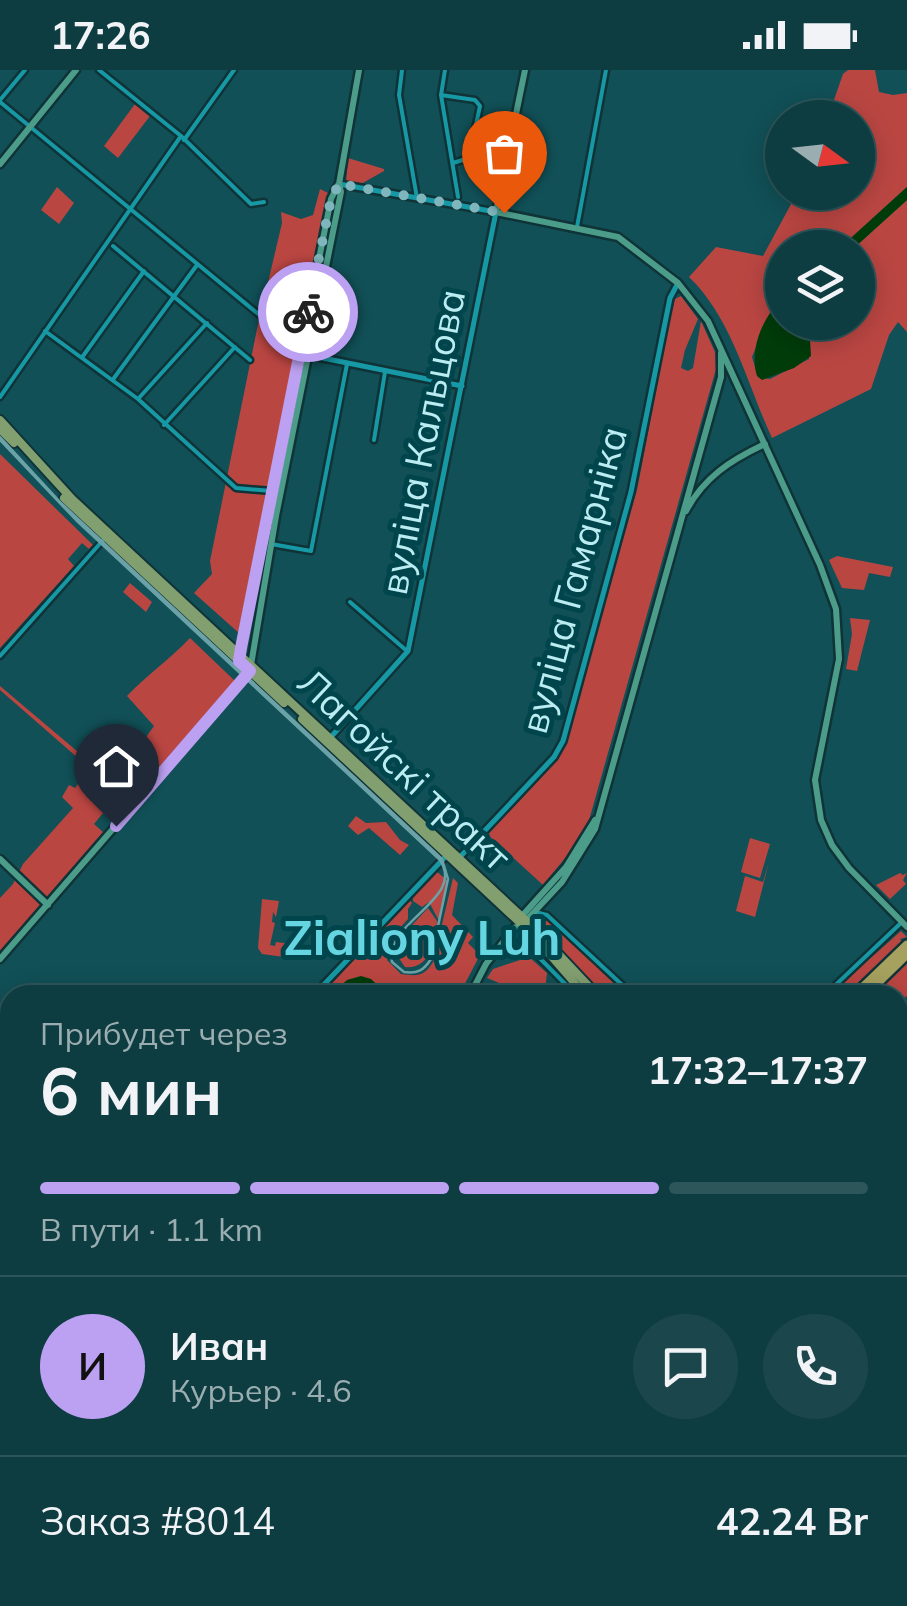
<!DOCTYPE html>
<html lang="ru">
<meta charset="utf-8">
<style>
:root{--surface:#0d3c41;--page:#1b474c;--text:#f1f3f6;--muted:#9aadb1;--line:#2d565a;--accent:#bca0f2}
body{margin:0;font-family:Mulish,sans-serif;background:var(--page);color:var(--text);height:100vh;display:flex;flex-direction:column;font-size:38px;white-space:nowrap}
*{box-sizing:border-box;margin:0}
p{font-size:32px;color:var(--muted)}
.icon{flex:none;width:55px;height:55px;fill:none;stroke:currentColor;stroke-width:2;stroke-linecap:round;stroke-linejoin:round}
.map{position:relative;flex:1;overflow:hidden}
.drawer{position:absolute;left:0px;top:915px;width:908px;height:622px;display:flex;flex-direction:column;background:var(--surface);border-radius:30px 30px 0 0;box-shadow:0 5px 25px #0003,0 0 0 2px var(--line)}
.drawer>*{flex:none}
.needle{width:65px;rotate:105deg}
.controls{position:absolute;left:765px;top:30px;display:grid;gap:20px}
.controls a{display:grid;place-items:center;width:110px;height:110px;border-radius:50%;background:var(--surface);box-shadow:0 5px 25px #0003,0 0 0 2px var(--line);font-size:50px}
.pin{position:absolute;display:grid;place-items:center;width:85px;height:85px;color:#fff;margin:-102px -42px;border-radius:50% 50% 50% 0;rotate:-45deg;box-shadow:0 0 10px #0007}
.pin .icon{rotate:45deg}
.courier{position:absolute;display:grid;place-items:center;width:100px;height:100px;margin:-50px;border:8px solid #bca0f2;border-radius:50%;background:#fff;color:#222;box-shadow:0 2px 12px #0007}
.summary em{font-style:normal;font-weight:700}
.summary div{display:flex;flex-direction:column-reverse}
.summary{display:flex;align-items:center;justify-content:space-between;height:170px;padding:0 40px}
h1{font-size:65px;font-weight:700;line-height:75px}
.bar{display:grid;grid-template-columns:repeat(4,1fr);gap:15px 10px;align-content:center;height:120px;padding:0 40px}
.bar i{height:12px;border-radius:8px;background:var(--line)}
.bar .on{background:var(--accent)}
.bar p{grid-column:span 4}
.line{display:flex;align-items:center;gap:25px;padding:0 40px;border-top:2px solid var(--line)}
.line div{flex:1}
.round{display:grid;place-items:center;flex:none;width:105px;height:105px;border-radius:52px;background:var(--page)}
.status{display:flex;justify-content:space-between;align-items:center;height:70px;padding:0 50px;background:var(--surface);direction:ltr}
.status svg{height:28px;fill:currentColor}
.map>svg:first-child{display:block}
.green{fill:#ba4642}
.water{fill:#003c0a}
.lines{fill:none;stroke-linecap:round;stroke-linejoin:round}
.minor-casing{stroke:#0f3337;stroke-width:9}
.tertiary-casing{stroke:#0f3337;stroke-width:10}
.secondary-casing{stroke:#0f3337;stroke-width:11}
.primary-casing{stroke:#0f3337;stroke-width:12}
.trunk-casing{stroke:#0f3337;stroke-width:14}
.minor{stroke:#1699a5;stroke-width:4}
.tertiary{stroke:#1699a5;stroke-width:5}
.secondary{stroke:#4c9c8a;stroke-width:6}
.primary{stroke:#829f70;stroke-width:8}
.trunk{stroke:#a6a15e;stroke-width:9}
.tram{stroke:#6aa2a8;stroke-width:2.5}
.done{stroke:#7fb5bc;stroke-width:10;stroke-dasharray:0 18}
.route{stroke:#bca0f2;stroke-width:12}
.labels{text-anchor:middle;stroke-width:10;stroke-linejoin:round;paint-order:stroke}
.street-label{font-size:38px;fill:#baecf2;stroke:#00454c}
.district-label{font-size:48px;font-weight:bold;fill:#65d5e2;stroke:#00454c}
</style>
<div class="status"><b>17:26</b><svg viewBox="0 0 49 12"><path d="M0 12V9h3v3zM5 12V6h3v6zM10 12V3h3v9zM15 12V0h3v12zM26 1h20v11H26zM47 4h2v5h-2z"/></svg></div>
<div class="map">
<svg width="907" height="1536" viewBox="0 0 907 1536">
<rect width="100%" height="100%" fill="#115057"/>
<path class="green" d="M 848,0 L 875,0 L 879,22 L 893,25 L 907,23 L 907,117 L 841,177 L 782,178 L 782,229 L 770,243 L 752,287 L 758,307 L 770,309 L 809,289 L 809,253 L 858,252 L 858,178 L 855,177 L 907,130 L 907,262 L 898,252 L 889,265 L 871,319 L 772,368 C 747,314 732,248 689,207 L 716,177 L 763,186 L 797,123 L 858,122 L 858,48 L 828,47 L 843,4 Z
M 135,34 L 150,46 L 118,88 L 104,76 Z
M 348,88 L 384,99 L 384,101 L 361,114 L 346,113 Z
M 57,117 L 74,133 L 59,154 L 41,140 Z
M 320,119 L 330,124 L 240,564 L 194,523 L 212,504 L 210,491 L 257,259 L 282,153 L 281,142 L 301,149 L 313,145 Z
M 681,226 L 698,249 L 685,280 L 681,298 L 688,301 L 693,298 L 701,251 L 715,282 L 716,299 L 588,754 L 575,776 L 543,815 L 486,763 L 556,689 L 566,668 L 637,420 L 670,248 L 675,229 Z
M 0,384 L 93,475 L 89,479 L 82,473 L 68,489 L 74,496 L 0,578 Z
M 837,486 L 893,497 L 890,507 L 869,503 L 864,520 L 842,518 L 829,490 Z
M 130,513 L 152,532 L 146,542 L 123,522 Z
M 850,548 L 870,550 L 857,601 L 846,599 L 852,564 Z
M 190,568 L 235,611 L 138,723 L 105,706 L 138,666 L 144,670 L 154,656 L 127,626 C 148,604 169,590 190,568 Z
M 0,616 L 84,687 L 86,695 L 0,620 Z
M 93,694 L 95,711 L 105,710 L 135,727 L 115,751 L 103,743 L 94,754 L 104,763 L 0,881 L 0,828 L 13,814 L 23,794 L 73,738 L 62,727 L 69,715 L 75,718 Z
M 356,746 L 366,753 L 386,752 L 400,770 L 409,775 L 400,785 L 369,758 L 358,765 L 348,756 Z
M 750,768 L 770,774 L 760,808 L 741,802 Z
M 769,792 L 755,847 L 736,841 L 745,806 L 763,812 Z
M 436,801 L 448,811 L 439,851 L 429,832 L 422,837 L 413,831 L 413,827 Z
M 900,803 L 903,805 L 907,803 L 903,810 L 906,814 L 890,829 L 876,815 Z
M 453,808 L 458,813 L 452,845 L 473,867 L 468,873 L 480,885 L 459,925 L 318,925 L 408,829 L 412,833 L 408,839 L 408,849 L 388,871 L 387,890 L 401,904 C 417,906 424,907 433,892 Z
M 262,829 L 279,831 L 276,847 L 273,842 L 272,852 L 275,853 L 270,875 L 275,876 L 276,872 L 300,875 L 299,881 L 285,884 L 284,887 L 262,884 L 258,878 Z
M 428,838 L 437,851 C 437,871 429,900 405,897 L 396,884 L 400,868 Z
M 548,849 L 626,925 L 600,925 L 539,859 Z
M 901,861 L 907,867 L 900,869 L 903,874 L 849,925 L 829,925 Z
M 529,887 L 547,903 L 545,922 L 528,925 L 487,908 L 493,899 Z
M 907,889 L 907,926 L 898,933 L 898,925 L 870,925 Z
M 10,1218 L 10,1309 L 7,1312 L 0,1305 L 0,1229 Z
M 907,1429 L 907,1504 L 898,1501 L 898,1432 Z
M 38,1528 L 224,1528 L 215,1536 L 43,1536 Z
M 261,1528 L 372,1528 L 364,1536 L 252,1536 Z
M 454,1528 L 625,1528 L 621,1536 L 463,1536 Z
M 751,1528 L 845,1528 L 838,1536 L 753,1536 Z"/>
<path class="water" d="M 907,117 L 907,130 L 855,177 L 841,177 Z
M 782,229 L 782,252 L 809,253 L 811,286 L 794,298 L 762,310 L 757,306 C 749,280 762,248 782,229 Z
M 361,906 L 371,909 L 385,922 L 402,915 L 414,918 L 422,925 L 331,925 L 347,910 Z"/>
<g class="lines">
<defs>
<path id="minor" d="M 99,0 L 181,66 L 251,134 L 264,132
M 402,0 L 399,25 L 417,128
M 445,0 L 441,25 L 458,127
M 441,25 L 475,30 L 480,36 L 469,88 L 453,93
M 0,30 L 25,0
M 0,32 L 301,279
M 184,70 L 234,0
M 577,157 L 606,0
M 113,176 L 250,290
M 45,261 L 138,329 L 236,418 L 272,421
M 83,286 L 144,201
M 114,308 L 197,195
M 0,327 L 181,66
M 138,329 L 207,253
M 164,355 L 235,277
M 374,370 L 385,302
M 271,474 L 311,481 L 347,294
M 350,532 L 407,581
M 0,586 L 105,468
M 535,842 L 547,845 L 633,925
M 512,860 L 576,925
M 825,925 L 902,852
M 0,1402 L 10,1410
M 452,1528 L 459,1536
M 874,1528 L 893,1536"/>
<path id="tertiary" d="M 308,285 L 462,316
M 330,668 L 408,581 L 496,142 L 339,114
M 459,788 L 554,687 L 563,671 L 631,422 L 670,228 L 678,213
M 314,925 L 447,785
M 0,1046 L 10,1055
M 0,1222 L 10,1211"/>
<path id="secondary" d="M 525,0 L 496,142 L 618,167 L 678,213 L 708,251 L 820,495 L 836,539 L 839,589 L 815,710 L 821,750 L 832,775 L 849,798 L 907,857
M 0,94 L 76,0
M 686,441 C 704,407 731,390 765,374
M 239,587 L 331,129 L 338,115
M 0,789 L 48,835
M 521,847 L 566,797 L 595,750
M 514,858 L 522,855 L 562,812 L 595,759 L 721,307 L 721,283
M 0,889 L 250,601 L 276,446 L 341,122 L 339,114 L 359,0
M 470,925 L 486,894 L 514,858
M 0,1382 L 10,1378"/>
<path id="primary" d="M 0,350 L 72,429 L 535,859 L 597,925
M 0,359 L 14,373
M 64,428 L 284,633
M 302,649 L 532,864 L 585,925"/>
<path id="trunk" d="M 855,925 L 907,875
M 865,925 L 907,884
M 729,1528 L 731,1536
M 737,1528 L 740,1536
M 223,1536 L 232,1528"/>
</defs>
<use href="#minor" class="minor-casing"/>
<use href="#tertiary" class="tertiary-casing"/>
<use href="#secondary" class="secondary-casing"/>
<use href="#primary" class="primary-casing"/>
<use href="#trunk" class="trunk-casing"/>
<use href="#minor" class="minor"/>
<use href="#tertiary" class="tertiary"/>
<use href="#secondary" class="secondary"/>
<use href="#primary" class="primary"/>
<use href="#trunk" class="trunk"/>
<path class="tram" d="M 0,367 L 61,433 L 442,789 L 448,809 L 431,889 C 424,900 418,904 404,902 L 392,892 C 385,851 466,829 440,790 L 76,450 L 0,370"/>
</g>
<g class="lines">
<path class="done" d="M 308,242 L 331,129 L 339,114 L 504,143"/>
<path class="route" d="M 116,756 L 250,601 L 239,591 L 241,578 L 308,242"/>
</g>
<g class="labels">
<g class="street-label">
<text transform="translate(423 372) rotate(-79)" y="13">вуліца Кальцова</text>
<text transform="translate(574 510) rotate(-75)" y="13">вуліца Гамарніка</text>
<text transform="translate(404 700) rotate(43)" y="13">Лагойскі тракт</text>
</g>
<g class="district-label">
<text x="422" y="885">Zialiony Luh</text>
</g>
</g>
</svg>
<div class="controls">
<a><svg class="needle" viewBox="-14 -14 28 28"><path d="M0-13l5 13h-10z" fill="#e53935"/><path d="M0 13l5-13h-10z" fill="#9aadb1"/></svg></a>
<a><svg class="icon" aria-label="layers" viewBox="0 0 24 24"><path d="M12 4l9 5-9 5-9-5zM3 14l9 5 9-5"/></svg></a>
</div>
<div class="pin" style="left:504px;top:143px;background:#ea580c"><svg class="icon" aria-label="bag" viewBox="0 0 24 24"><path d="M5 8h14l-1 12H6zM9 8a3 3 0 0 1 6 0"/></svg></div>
<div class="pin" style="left:116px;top:756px;background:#1f2937"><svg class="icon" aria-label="home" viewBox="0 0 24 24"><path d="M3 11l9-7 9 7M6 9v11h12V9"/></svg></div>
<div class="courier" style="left:308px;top:242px"><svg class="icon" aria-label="bike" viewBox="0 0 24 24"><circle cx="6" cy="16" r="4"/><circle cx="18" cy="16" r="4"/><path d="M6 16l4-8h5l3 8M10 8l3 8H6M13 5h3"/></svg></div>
<section class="drawer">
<div class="summary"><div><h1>6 мин</h1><p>Прибудет через</p></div><em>17:32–17:37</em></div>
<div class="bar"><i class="on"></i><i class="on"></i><i class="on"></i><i></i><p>В пути · 1.1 km</p></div>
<div class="line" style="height:180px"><b class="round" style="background:var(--accent);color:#111">И</b><div><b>Иван</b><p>Курьер · 4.6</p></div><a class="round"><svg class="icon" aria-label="chat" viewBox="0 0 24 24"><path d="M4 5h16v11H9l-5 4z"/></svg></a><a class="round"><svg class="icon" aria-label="phone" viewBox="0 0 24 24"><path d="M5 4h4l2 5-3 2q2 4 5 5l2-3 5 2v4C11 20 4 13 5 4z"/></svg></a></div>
<div class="line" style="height:130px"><div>Заказ #8014</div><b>42.24 Br</b></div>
</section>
</div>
